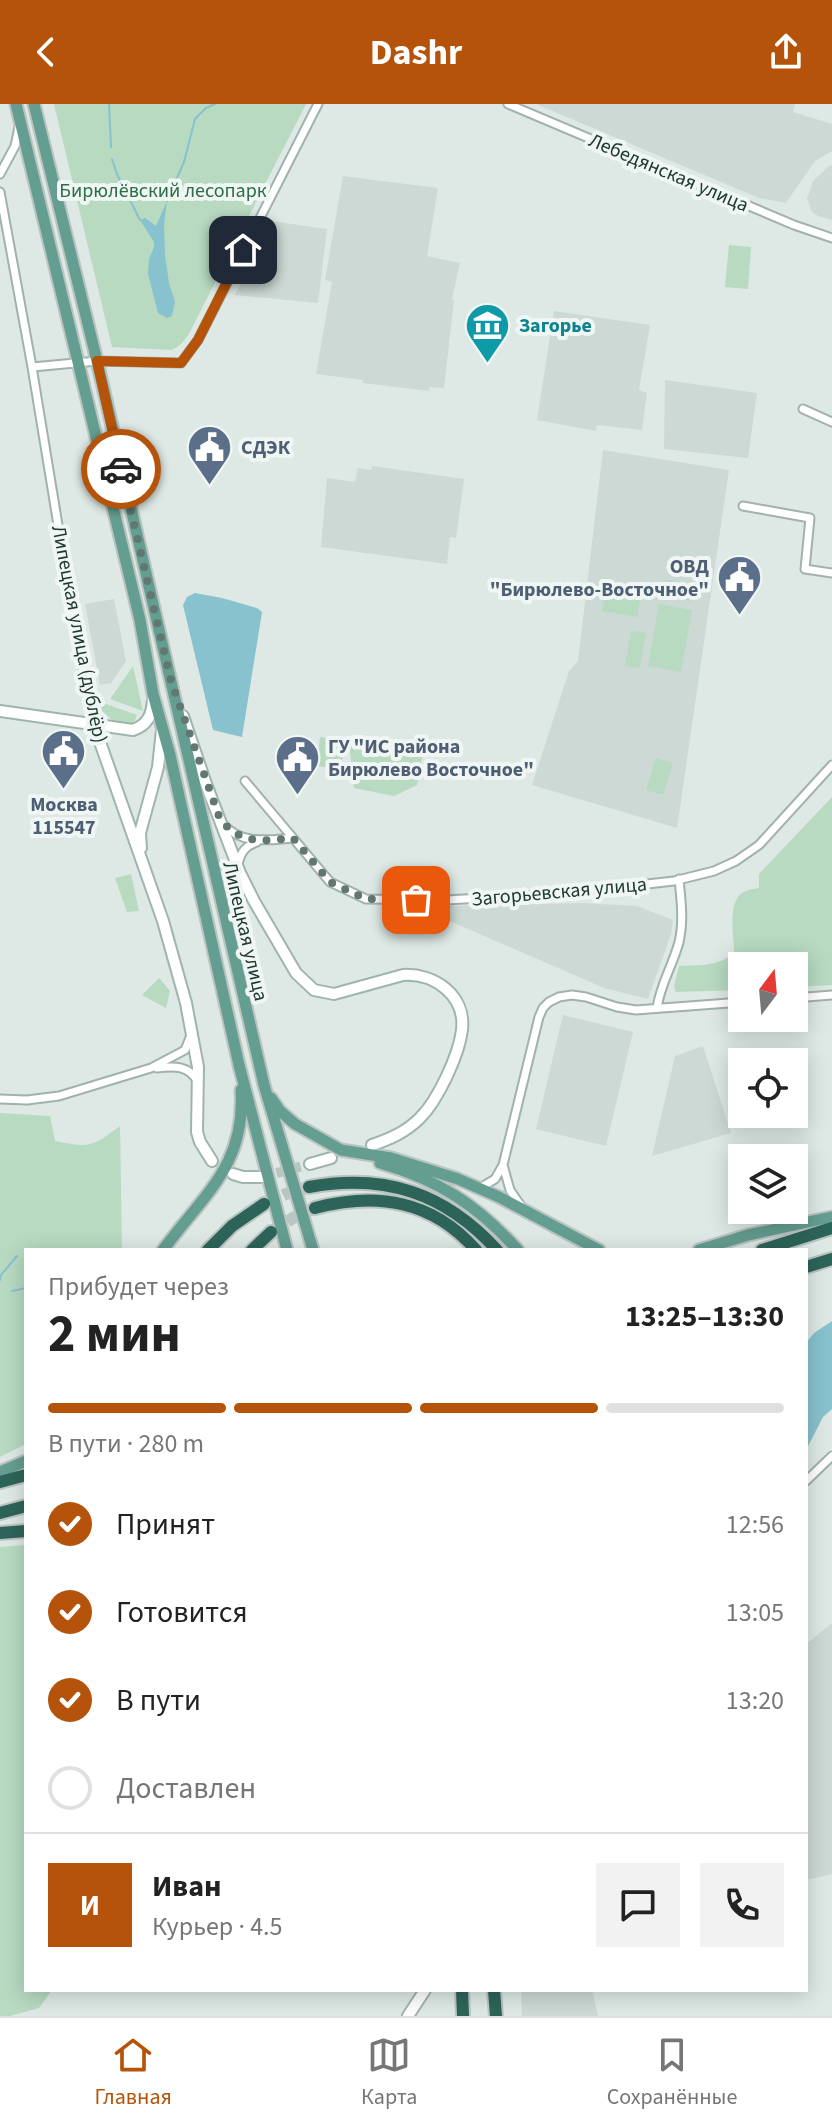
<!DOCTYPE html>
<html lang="ru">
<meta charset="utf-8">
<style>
:root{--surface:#fff;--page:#f2f2f2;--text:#222;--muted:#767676;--line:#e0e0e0;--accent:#b45309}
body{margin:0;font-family:"Source Sans 3",sans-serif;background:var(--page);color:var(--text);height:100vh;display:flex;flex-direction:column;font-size:30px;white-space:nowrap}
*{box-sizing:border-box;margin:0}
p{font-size:26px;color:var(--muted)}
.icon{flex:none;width:44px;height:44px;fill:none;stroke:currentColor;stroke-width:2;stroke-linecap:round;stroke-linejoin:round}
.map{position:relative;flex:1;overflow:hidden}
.drawer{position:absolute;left:24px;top:1144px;width:784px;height:744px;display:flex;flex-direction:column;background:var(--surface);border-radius:0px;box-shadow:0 4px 20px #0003}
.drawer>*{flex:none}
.needle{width:52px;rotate:16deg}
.fabs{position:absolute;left:728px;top:848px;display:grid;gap:16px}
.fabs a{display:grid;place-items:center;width:80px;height:80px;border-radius:0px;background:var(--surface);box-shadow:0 4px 20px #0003;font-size:40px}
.pin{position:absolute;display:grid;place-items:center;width:68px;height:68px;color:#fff;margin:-34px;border-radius:16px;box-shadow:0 4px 12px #0006}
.courier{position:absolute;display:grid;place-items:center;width:80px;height:80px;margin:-40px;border:6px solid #b45309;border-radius:50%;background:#fff;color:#222;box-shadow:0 2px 10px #0007}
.head em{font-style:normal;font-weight:700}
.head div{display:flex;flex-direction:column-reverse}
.head{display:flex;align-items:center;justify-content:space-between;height:136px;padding:0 24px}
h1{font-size:52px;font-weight:700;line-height:60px}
.bar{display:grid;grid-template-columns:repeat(4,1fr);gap:12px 8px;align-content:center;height:96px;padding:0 24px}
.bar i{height:10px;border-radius:6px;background:var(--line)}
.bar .active{background:var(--accent)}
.bar p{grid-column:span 4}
.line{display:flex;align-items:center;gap:20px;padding:0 24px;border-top:2px solid var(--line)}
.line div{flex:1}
.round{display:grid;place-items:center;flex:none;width:84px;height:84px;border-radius:0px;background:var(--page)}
ol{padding:0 24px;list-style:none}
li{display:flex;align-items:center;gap:24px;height:88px}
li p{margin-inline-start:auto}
li .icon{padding:8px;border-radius:50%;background:var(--accent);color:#fff;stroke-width:4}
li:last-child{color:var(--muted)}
li i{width:44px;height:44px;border:4px solid var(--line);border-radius:50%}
header{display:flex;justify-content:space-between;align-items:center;height:104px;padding:0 24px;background:var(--accent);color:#fff;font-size:36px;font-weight:700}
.tabs{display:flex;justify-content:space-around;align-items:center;height:112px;border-top:2px solid var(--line);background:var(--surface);font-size:22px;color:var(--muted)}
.tabs a{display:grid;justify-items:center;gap:4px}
.tabs .active{color:var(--accent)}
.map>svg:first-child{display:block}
.built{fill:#cdd9d4}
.green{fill:#b7dac1}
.water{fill:#87c2ce}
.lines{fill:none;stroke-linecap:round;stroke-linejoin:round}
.stream{stroke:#87c2ce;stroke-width:2}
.secondary-tunnel{stroke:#b8c6c1;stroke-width:10;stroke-dasharray:10 5;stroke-linecap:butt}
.highway-tunnel{stroke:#b8c6c1;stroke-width:12;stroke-dasharray:12 6;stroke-linecap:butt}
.street-casing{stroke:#a1b1ac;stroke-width:11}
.secondary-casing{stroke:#9eb5ad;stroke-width:14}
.primary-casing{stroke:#bcc4c2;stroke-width:15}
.highway-casing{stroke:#bcc4c2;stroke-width:16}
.street{stroke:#fff;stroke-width:7}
.secondary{stroke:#fff;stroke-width:10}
.primary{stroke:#649e90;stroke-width:11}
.highway{stroke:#2d6459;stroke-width:12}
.done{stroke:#627771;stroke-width:8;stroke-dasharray:0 14.4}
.route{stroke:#b45309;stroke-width:10}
.labels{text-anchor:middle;stroke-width:8;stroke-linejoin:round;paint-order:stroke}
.street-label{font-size:20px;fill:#203932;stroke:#eff6f3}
.park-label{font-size:20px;fill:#2c6e47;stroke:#eff6f3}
.culture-label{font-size:20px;font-weight:bold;fill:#0d838f;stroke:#eff6f3;text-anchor:start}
.service-label{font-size:20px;font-weight:bold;fill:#4e5e75;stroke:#eff6f3;text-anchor:start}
</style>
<header><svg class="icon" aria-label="back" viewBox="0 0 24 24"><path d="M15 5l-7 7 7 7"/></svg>Dashr<svg class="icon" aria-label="share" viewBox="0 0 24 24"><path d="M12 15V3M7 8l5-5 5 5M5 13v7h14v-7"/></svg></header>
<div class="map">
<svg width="832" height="1912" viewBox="0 0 832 1912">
<rect width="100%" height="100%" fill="#dee9e5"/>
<path class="built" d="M 536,0 L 795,0 L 793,8 L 832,20 L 832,47 L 815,57 L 786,99 L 759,94 Z
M 830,61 L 832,62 L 832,116 L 818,112 L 812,108 L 807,95 L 813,77 Z
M 343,72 L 438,84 L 427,152 L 460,159 L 452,195 L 454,196 L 444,284 L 430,283 L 429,287 L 363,279 L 363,276 L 316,270 L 332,178 L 325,176 Z
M 271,117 L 327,125 L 318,199 L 235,191 Z
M 554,207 L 650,221 L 639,286 L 647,289 L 642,326 L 597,321 L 596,327 L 537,316 Z
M 665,276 L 757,289 L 748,354 L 664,345 Z
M 603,346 L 729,366 L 677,724 L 532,681 L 569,567 L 578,557 Z
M 372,362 L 464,375 L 456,434 L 450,433 L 447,460 L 321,443 L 327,374 L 355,378 L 358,364 L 371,366 Z
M 114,495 L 126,557 L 111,579 L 100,581 L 85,500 Z
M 582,799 L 637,802 L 673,816 L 671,830 L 648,895 L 604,884 L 445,815 L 448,802 Z
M 563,911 L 633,928 L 606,1042 L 536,1025 Z
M 703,942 L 731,1029 L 652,1052 L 675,952 Z
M 832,1519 L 832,1770 L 806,1776 L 806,1540 Z
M 521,1886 L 592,1886 L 598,1912 L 522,1912 Z"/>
<path class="green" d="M 54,0 L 306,0 L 198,212 C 191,225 186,240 172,246 L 112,243 Z
M 729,141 L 751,143 L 748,185 L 725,183 Z
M 667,476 L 693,480 L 691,497 L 665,493 Z
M 605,490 L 640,496 L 637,513 L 602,507 Z
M 659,500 L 692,506 L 681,568 L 648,562 Z
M 631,527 L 646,529 L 640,564 L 625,562 Z
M 133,562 L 143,607 L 110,595 Z
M 106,600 L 137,611 L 133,621 L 112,616 L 99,604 Z
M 320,633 L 345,636 L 341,665 L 317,662 Z
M 349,638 L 423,649 L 417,681 L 394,692 L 354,684 Z
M 656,654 L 673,659 L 663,691 L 646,686 Z
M 832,693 L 832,881 L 794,883 L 794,862 L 742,862 L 742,886 L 676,888 L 674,882 L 679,862 C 698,861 720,863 734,848 C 734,832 726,794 746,787 C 750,785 755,785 759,784 L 759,770 Z
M 131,770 L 139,807 L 127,808 L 115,774 Z
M 159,874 L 170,887 L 166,904 L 142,891 Z
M 0,1009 L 50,1012 L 55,1037 C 90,1044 92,1043 120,1022 L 122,1146 L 26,1146 L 26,1340 L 0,1353 Z
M 26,1441 L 26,1886 L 52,1886 L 39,1904 L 10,1912 L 0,1912 L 0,1443 Z"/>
<path class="water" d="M 167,97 L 164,120 L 165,151 L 169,179 L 175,198 L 172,212 L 167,214 L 158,209 L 148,170 L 149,155 L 154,143 L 154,138 L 140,116 L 145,114 L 156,122 Z
M 195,489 L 222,494 L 257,504 L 262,508 L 242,633 L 213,626 L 183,501 L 187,493 Z
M 832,1217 L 832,1305 L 823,1313 L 806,1346 L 806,1239 L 814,1229 Z"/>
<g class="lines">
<path class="stream" d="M 109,0 L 111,43
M 112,55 L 117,70 L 140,116
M 167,97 L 184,58 L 195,15 L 206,4 L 215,0
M 0,1176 L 1,1171 L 17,1152
M 12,1187 L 26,1184"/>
<path class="secondary-tunnel" d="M 262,1073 L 310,1060"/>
<path class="highway-tunnel" d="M 267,1099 L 286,1090 L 309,1083
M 272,1127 L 293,1114 L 315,1104"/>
<defs>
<path id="street" d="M 508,0 L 794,121 L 832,134
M 0,70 L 15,42 L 19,23
M 0,88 L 32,263 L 71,500 L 94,621
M 32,263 L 97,257 L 181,259 L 198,236 L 318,0
M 803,305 L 832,318
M 743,402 L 810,414 L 805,465 L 832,469
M 245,677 L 330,778 L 366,795 L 446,796 L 558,790 L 674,777 L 714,767 L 736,757 L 759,741 L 832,661
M 223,720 C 241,741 268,736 293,734
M 238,760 C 241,748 245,742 257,738
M 794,894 L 832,891
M 657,904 C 660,881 673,861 679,838 C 684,817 681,796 679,775
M 157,964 C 174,962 189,961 198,978
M 0,995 L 27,996 L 59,992 L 151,964 L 185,946 L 191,931
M 503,1061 L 510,1086 L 521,1102
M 480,1084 L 495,1075 L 503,1061 L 539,913 L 543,904 L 549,898 L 559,893 L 572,891 L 586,893 L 617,903 L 636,906 L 742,898
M 806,1377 L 832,1352"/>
<path id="secondary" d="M 0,607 L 133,626 C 148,621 152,610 153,596
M 183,612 L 206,680 L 240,769 L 254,797 L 296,869 L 314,886 L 334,890 L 403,871 C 434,869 466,891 462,926 C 459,951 438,996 420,1014 C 406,1028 390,1035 372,1041
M 94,621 L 163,817 L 186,899 L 198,963 L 197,1028 L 200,1038 L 212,1057
M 141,744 L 140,729 L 158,663 L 162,626
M 310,1060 L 331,1054
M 233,1070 L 243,1073 L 262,1073
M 408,1912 L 425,1886"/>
<path id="primary" d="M 16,0 L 140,516 L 153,590 L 170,651 L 239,961 L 287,1146
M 34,0 L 97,257 L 264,981 L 313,1146
M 271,994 L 280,1007 L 295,1020 L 341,1046 L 391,1054 L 458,1075 L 499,1093 L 599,1146
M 380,1059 C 439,1076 477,1101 518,1146
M 163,1146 C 203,1091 246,1062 241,986
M 699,1146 L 748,1131 L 832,1113
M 0,1368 L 26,1357"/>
<path id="highway" d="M 309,1083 C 385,1069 445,1089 497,1146
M 315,1104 C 377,1088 432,1096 476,1146
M 208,1146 L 232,1122 L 264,1100
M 252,1146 L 271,1128
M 762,1146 L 832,1124
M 806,1163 L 832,1155
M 0,1378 L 26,1371
M 0,1409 L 26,1402
M 0,1429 L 26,1427
M 462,1886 L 463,1912
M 494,1886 L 496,1912"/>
</defs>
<use href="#street" class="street-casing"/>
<use href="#secondary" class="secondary-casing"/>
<use href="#primary" class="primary-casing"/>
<use href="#highway" class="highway-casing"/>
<use href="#street" class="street"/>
<use href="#secondary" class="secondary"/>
<use href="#primary" class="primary"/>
<use href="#highway" class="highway"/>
</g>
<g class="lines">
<path class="done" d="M 121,365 L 171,577 L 220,715 C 241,741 262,737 293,734 L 330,778 L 366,795 L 416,796"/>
<path class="route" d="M 121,365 L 97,257 L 181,259 L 198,236 L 243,146"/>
</g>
<defs>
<symbol id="museum-pin" viewBox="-11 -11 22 30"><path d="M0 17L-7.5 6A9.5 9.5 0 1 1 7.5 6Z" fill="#0f9aa8" stroke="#eff6f3"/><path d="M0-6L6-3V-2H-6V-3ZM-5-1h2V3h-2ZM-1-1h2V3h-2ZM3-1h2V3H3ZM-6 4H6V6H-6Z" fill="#fff"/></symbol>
<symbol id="civic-pin" viewBox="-11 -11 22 30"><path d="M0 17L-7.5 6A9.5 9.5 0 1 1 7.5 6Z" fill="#5c6f8a" stroke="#eff6f3"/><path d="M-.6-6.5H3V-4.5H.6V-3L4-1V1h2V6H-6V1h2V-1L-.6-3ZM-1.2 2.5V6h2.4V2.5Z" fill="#fff"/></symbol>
</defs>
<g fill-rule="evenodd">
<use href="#museum-pin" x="462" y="196" width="51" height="69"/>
<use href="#civic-pin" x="184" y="318" width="51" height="69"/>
<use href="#civic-pin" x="714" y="448" width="51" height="69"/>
<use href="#civic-pin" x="38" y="622" width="51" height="69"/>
<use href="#civic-pin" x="272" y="628" width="51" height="69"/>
</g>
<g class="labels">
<g class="street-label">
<text transform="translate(669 68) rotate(23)" y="7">Лебедянская улица</text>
<text transform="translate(80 530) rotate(79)" y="7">Липецкая улица (дублёр)</text>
<text transform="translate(559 787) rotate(-5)" y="7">Загорьевская улица</text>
<text transform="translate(246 827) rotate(77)" y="7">Липецкая улица</text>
</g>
<g class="park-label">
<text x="163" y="93">Бирюлёвский лесопарк</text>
</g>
<g class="culture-label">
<text x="519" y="228">Загорье</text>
</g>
<g class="service-label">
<text x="241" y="350">СДЭК</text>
<text x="709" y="469" text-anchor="end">ОВД<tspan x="709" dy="23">"Бирюлево-Восточное"</tspan></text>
<text x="328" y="649">ГУ "ИС района<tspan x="328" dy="23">Бирюлево Восточное"</tspan></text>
<text x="64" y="707" text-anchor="middle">Москва<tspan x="64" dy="23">115547</tspan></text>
</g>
</g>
</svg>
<div class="fabs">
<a><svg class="needle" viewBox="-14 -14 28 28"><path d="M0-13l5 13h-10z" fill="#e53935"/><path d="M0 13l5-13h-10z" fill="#767676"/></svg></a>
<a><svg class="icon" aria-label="locate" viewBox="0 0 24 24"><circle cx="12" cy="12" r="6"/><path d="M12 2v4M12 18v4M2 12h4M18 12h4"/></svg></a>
<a><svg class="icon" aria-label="layers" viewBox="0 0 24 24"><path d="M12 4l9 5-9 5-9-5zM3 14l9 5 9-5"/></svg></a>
</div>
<div class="pin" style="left:416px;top:796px;background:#ea580c"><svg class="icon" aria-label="bag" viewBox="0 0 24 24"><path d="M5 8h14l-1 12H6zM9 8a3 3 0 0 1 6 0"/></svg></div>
<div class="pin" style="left:243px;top:146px;background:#1f2937"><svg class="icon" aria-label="home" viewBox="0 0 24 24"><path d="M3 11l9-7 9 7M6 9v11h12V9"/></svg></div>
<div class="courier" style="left:121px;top:365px"><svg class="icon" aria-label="car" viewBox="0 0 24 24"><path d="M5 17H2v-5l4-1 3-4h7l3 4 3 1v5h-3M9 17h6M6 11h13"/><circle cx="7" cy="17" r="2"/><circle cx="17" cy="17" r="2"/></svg></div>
<section class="drawer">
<div class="head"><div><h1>2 мин</h1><p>Прибудет через</p></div><em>13:25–13:30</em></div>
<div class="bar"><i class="active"></i><i class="active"></i><i class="active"></i><i></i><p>В пути · 280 m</p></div>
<ol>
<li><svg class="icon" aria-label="check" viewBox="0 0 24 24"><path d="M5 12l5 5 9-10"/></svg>Принят<p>12:56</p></li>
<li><svg class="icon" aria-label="check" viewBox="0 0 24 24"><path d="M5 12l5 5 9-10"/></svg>Готовится<p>13:05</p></li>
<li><svg class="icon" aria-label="check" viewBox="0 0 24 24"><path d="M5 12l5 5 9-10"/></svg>В пути<p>13:20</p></li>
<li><i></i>Доставлен</li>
</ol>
<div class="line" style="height:144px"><b class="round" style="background:var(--accent);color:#fff">И</b><div><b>Иван</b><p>Курьер · 4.5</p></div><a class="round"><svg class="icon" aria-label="chat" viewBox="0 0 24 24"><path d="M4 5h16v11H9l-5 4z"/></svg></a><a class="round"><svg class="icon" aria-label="phone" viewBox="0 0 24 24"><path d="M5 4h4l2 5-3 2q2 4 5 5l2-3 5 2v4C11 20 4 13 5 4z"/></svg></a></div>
</section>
</div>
<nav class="tabs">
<a class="active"><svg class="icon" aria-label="home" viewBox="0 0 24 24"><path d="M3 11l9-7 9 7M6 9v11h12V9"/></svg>Главная</a>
<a><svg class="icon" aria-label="map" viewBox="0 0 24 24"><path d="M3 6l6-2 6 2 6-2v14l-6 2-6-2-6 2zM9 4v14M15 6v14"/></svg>Карта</a>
<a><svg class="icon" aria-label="saved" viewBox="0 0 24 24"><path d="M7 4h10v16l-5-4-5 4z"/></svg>Сохранённые</a>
</nav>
